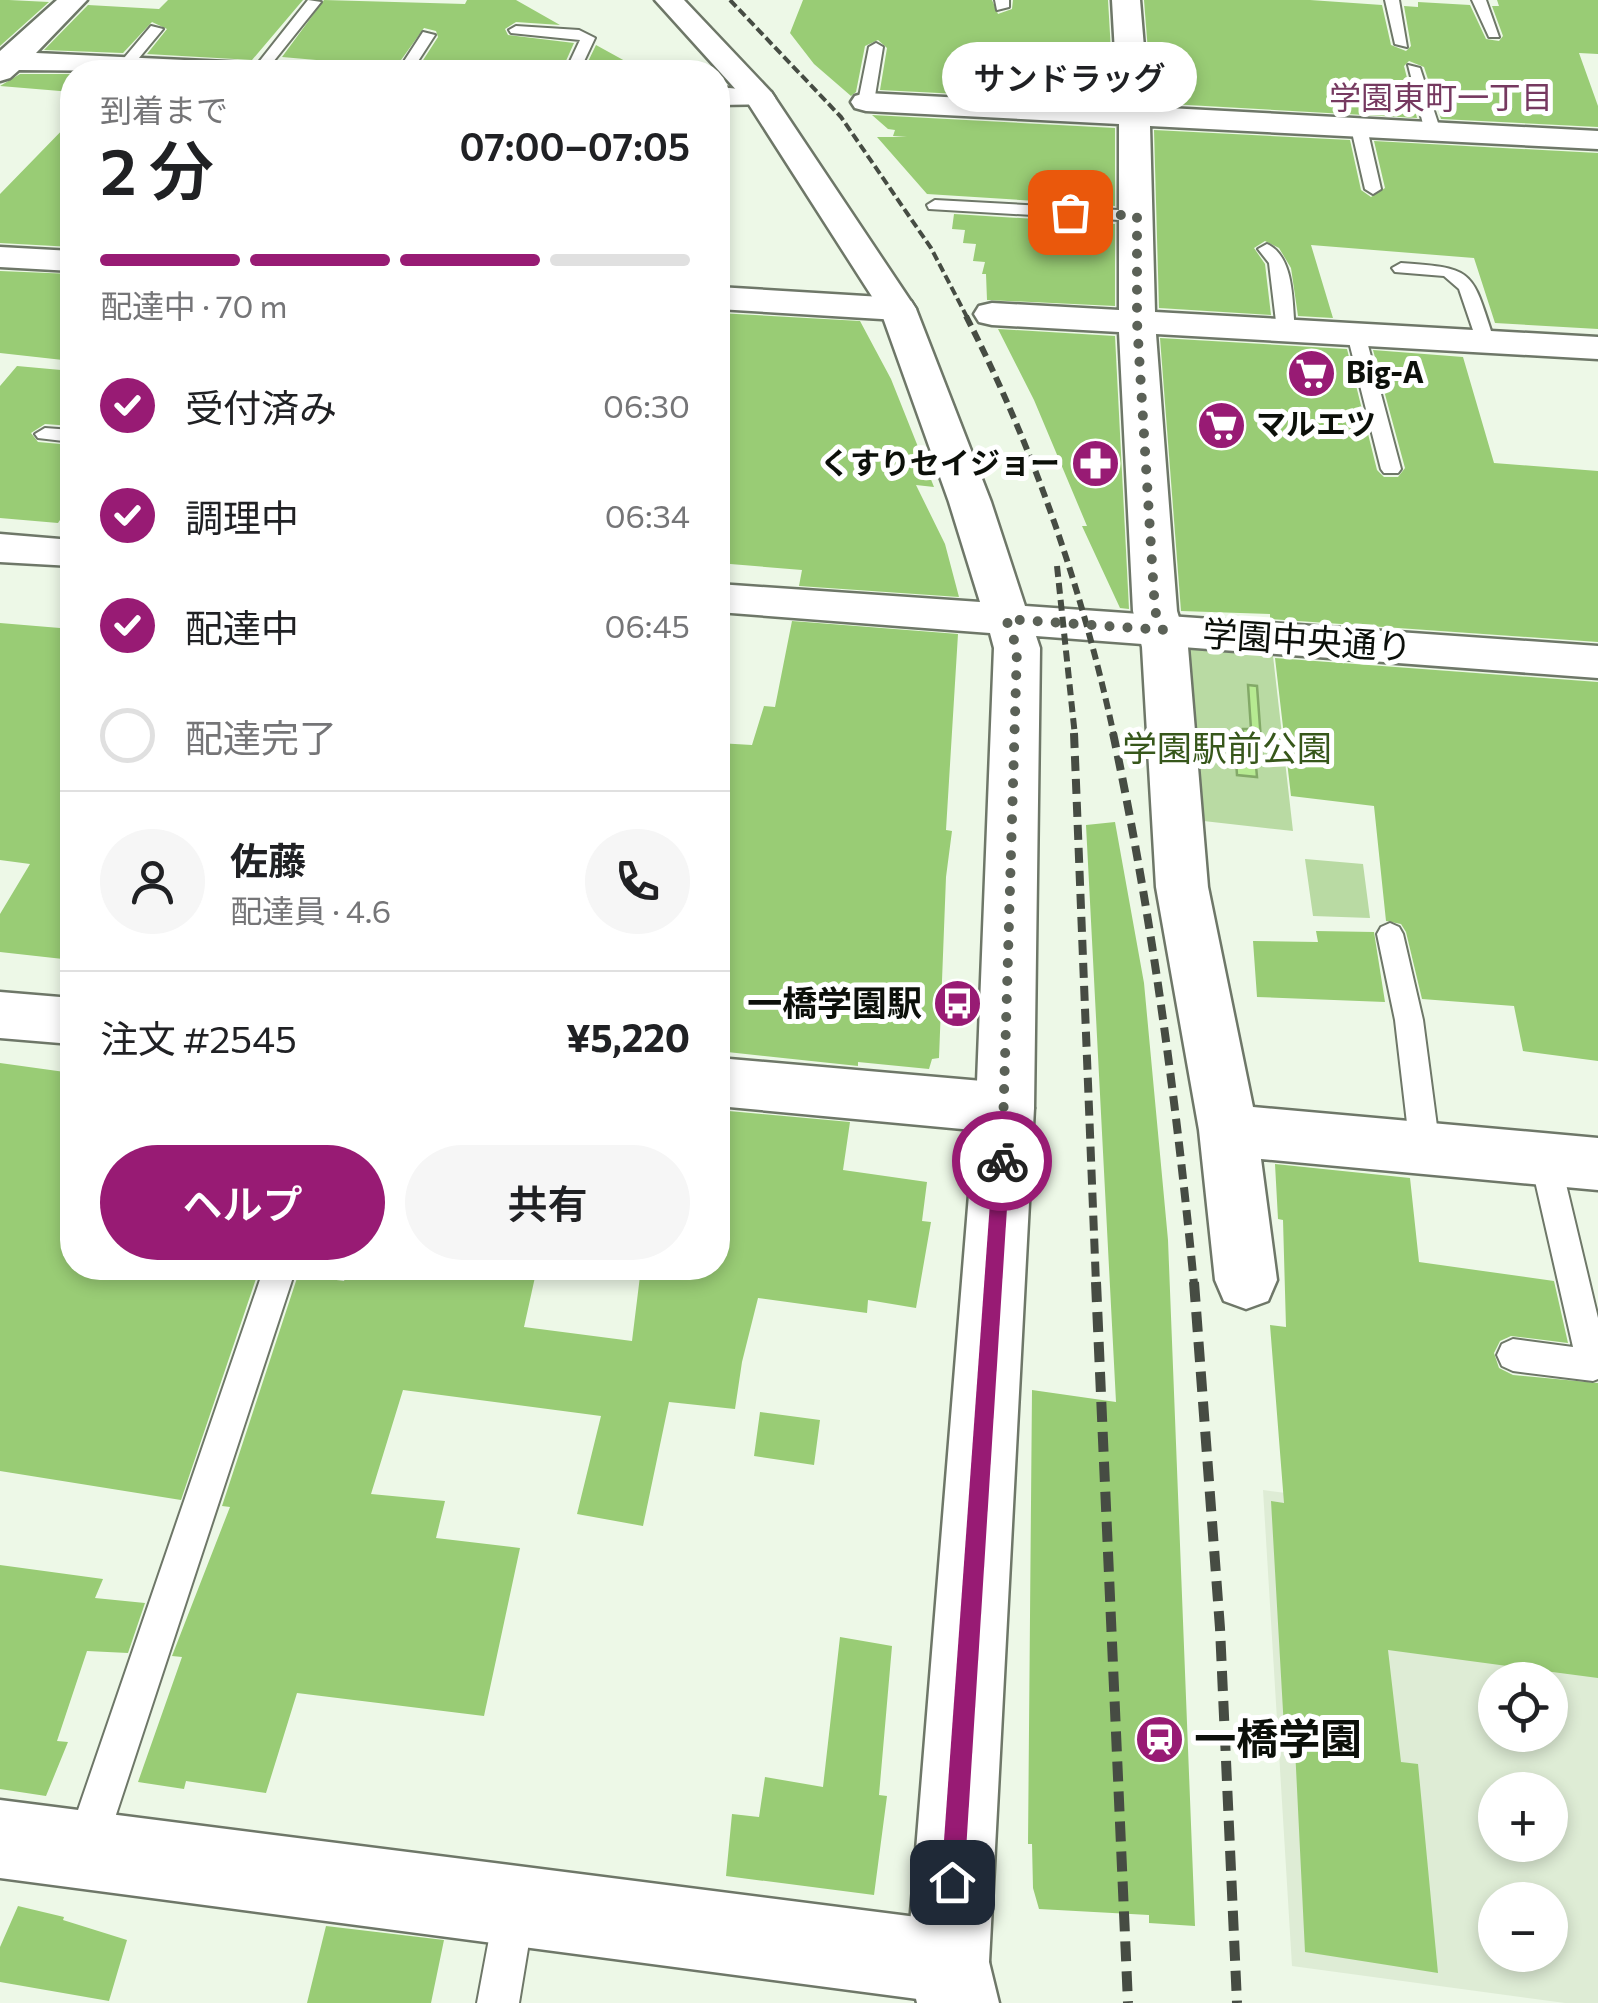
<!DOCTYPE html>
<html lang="ja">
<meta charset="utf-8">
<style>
:root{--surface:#fff;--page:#f6f6f6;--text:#202124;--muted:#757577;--line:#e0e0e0;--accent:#981b74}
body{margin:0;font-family:Commissioner,"Noto Sans JP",sans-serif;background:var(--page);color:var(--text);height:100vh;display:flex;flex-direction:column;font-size:38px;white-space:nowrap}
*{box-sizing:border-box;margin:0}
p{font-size:32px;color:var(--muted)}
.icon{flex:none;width:55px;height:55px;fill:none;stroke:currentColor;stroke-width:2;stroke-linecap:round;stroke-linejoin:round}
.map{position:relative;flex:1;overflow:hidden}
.sheet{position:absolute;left:60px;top:60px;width:670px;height:1220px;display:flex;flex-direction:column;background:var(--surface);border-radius:40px;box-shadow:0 5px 15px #0003}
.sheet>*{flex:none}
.tools{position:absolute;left:1478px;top:1662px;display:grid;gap:20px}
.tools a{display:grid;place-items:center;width:90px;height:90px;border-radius:50%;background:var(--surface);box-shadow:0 5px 15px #0003;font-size:50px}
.pin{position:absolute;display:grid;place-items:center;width:85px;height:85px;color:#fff;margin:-42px;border-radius:20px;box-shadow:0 5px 15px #0006}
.courier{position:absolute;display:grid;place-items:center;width:100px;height:100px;margin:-50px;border:8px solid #981b74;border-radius:50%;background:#fff;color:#222;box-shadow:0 2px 12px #0007}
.bubble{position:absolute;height:70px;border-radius:35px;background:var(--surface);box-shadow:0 5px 15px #0003;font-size:32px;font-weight:600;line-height:70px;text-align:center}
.summary em{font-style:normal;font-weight:600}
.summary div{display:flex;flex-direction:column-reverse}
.summary{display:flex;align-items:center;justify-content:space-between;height:170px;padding:0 40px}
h1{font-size:65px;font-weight:600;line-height:75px}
.bar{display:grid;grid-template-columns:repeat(4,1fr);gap:15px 10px;align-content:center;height:120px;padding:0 40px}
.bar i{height:12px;border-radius:8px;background:var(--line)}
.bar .current{background:var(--accent)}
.bar p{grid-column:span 4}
.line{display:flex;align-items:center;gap:25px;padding:0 40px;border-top:2px solid var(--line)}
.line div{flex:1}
.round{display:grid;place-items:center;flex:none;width:105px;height:105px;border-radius:52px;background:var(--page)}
ol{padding:0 40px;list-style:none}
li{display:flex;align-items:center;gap:30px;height:110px}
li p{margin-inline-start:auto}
li .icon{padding:10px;border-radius:50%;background:var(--accent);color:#fff;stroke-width:4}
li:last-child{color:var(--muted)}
li i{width:55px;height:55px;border:5px solid var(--line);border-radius:50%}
.button{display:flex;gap:20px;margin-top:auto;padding:20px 40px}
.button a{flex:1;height:115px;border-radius:60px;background:var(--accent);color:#fff;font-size:40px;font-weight:600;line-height:115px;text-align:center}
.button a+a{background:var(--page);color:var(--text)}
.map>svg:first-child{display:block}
.built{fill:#deecd5;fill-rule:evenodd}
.green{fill:#b9daa3}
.water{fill:#b6ea91;stroke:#83a968;stroke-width:2.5}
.building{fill:#99cc75}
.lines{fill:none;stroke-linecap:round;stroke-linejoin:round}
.service-casing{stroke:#6e7768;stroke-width:4}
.minor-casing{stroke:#6e7768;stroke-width:5}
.tertiary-casing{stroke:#6e7768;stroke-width:5}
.service{fill:#fff;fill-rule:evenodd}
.minor{fill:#fff;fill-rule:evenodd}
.tertiary{fill:#fff;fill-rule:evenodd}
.rail-far3{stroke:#464c43;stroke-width:4;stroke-dasharray:9 4;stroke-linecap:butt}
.rail-far2{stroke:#464c43;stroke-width:6;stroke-dasharray:11 6;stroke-linecap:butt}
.rail-far1{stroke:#464c43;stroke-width:8;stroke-dasharray:15 8;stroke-linecap:butt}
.rail{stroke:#464c43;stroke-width:10;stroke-dasharray:20 10;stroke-linecap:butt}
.route{fill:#981b74}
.done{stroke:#5b6157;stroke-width:10;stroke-dasharray:0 18}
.labels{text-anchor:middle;stroke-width:10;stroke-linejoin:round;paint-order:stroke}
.far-poi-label{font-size:30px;font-weight:bold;fill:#0c100a;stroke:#fff;text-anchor:start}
.far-neighbourhood-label{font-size:32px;fill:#763960;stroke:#fff}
.street-label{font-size:35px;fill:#0c100a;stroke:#fff}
.park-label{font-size:35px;fill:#37571b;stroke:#fff}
.poi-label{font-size:35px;font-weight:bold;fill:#0c100a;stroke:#fff;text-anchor:end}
.near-poi-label{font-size:42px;font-weight:bold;fill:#0c100a;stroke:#fff;text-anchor:start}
</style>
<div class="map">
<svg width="1598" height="2003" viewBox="0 0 1598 2003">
<rect width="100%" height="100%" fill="#edf8e7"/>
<path class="built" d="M 1263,1490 L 1598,1532 L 1598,2003 L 1565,2003 L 1292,1966 ZM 1495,1680 L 1550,1680 L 1550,1735 L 1495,1735 ZM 1495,1790 L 1550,1790 L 1550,1845 L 1495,1845 ZM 1495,1900 L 1550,1900 L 1550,1955 L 1495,1955 Z"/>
<path class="green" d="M 1165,647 L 1273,656 L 1293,831 L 1177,818 Z
M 1305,859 L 1363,864 L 1370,918 L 1313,916 Z"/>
<path class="water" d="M 1248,685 L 1257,686 L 1262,754 L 1255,754 L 1257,777 L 1237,775 L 1235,745 L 1243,745 L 1243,729 L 1251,729 Z"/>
<path class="building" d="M 0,0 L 9,0 L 49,2 L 0,46 Z
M 168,0 L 303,0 L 252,60 L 147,54 L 167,29 L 152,22 L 123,53 L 44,50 L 88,5 L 159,9 Z
M 324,0 L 465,4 L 467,0 L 516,0 L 560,25 L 516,22 L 505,29 L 508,35 L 574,43 L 561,72 L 449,72 L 451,70 L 418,68 L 438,37 L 436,31 L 424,28 L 396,67 L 282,57 Z
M 803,0 L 992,0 L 998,14 L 1012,9 L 1013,0 L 1108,0 L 1114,102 L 880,90 L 887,48 L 878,40 L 865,46 L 856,92 L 851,96 L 814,64 L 790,33 Z
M 1144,0 L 1310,0 L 1382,5 L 1391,45 L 1406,51 L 1411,46 L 1404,6 L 1418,7 L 1418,2 L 1470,5 L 1486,39 L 1499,41 L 1503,36 L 1492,6 L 1499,6 L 1497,0 L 1598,0 L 1598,54 L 1579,53 L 1598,106 L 1598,127 L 1441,119 L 1424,67 L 1409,61 L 1404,66 L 1417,118 L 1152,103 Z
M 596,45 L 645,72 L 583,72 Z
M 20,74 L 72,74 L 72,92 L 0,86 Z
M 872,115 L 1115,128 L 1115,206 L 927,194 L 877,137 L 907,137 L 893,136 L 895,130 L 888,129 Z
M 72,120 L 72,247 L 0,243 L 0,194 Z
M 1154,130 L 1350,140 L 1361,190 L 1371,197 L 1385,188 L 1374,141 L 1598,153 L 1598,329 L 1495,323 L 1474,258 L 1311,245 L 1333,318 L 1298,316 L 1291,268 L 1279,248 L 1265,241 L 1254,248 L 1265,264 L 1271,315 L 1159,308 Z
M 954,214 L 1115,224 L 1115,306 L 987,300 L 986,274 L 982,274 L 985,262 L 973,261 L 976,244 L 963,243 L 965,230 L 952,229 Z
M 0,271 L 72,274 L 72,361 L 0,353 Z
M 718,313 L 860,321 L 891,379 L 934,487 L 916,485 L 945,544 L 959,597 L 799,586 L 802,570 L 718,563 Z
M 998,329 L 1115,336 L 1129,609 L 1120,608 L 1082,526 L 1087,526 L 1034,400 Z
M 1160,338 L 1347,349 L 1377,470 L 1384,477 L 1398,477 L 1405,468 L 1373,350 L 1463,357 L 1494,463 L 1598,471 L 1598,642 L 1270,619 L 1270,614 L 1181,611 Z
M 17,366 L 72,371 L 72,426 L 45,424 L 31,433 L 38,442 L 72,445 L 72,502 L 58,523 L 0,518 L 0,386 Z
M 792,621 L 958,634 L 946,830 L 952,831 L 946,877 L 939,1058 L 932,1059 L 929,1069 L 858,1062 L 858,1066 L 718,1051 L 718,743 L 752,745 L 764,706 L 775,707 Z
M 0,623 L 72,629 L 72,960 L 0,952 L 0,914 L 30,864 L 0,860 Z
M 1275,658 L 1598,682 L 1598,1061 L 1523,1051 L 1514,1006 L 1422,999 L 1406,932 L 1401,924 L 1386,921 L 1374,806 L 1291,796 Z
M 1115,822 L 1144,983 L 1168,1240 L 1195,1926 L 1149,1923 L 1149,1915 L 1039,1909 L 1033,1888 L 1032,1844 L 1028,1844 L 1032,1390 L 1116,1402 L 1086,825 Z
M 1316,931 L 1374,932 L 1385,1002 L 1257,997 L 1253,941 L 1318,942 Z
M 0,1063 L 72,1073 L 72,1268 L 259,1270 L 181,1500 L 0,1471 Z
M 718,1110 L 850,1122 L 843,1170 L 927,1182 L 922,1221 L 931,1222 L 916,1308 L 868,1300 L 867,1313 L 758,1298 L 742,1362 L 735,1409 L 669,1402 L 643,1526 L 577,1514 L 601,1416 L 403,1390 L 371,1494 L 445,1501 L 436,1538 L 520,1548 L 484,1716 L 297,1693 L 266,1793 L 186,1781 L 184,1789 L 138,1782 L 182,1657 L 172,1656 L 230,1507 L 222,1506 L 298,1275 L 344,1281 L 349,1268 L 537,1268 L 524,1327 L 632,1341 L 641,1268 L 718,1268 Z
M 1275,1164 L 1410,1178 L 1419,1262 L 1554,1281 L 1568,1343 L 1511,1336 L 1500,1341 L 1494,1353 L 1499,1368 L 1513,1375 L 1598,1383 L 1598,1678 L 1388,1650 L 1401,1762 L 1418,1764 L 1438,1973 L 1305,1952 L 1295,1748 L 1285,1746 L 1271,1501 L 1284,1503 L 1270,1325 L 1286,1327 L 1283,1220 L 1278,1219 Z
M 760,1412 L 820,1420 L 814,1465 L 754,1456 Z
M 0,1565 L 103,1579 L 95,1598 L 145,1603 L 128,1653 L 87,1651 L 57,1741 L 68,1742 L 46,1796 L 0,1789 Z
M 840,1637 L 892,1646 L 879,1795 L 887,1796 L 874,1895 L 726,1876 L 732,1814 L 759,1817 L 765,1777 L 823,1787 Z
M 18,1906 L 64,1917 L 63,1920 L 127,1940 L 109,2001 L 0,1982 L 0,1947 Z
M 326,1926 L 444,1940 L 431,2003 L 307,2003 Z"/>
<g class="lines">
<defs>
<path id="service" d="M 308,0 L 321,2 L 265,72 L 251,72 Z
M 995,0 L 1009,0 L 1009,7 L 997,10 Z
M 1385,0 L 1399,0 L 1407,47 L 1395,44 Z
M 1472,0 L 1486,0 L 1499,37 L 1489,37 Z
M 151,26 L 163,29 L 129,70 L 119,70 L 119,64 Z
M 516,26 L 579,30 L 595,38 L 579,72 L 565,72 L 580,40 L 511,33 L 509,30 Z
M 423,32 L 435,35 L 411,72 L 397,72 Z
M 876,43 L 883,47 L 874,102 L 866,107 L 858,102 L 869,47 Z
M 1408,65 L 1420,68 L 1441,132 L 1439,135 L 1425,132 Z
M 1359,123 L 1367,128 L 1381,189 L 1373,194 L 1365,189 L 1351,128 Z
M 935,200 L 1137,211 L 1145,216 L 1137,221 L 929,209 L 927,205 Z
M 1267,244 C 1295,257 1292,303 1295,330 L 1286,335 L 1277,330 L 1269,263 L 1258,249 Z
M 1401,263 C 1478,268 1471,272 1495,342 L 1493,346 L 1479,346 L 1477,342 L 1459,289 L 1444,276 L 1395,272 L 1392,268 Z
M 1356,328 L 1365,334 L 1401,469 L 1398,473 L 1384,473 L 1381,469 L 1347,334 Z
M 45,428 L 72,430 L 72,442 L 38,438 L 35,434 Z
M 1390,923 L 1399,927 L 1403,934 L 1423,1020 L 1440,1149 L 1435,1158 L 1425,1162 L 1415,1158 L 1410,1149 L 1395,1020 L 1377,934 L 1381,927 Z
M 1545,1146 L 1555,1150 L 1560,1159 L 1598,1318 L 1598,1379 L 1593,1381 L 1513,1371 L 1502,1366 L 1497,1355 L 1502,1344 L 1513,1339 L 1573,1347 L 1530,1159 L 1535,1150 Z
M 264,1268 L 296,1268 L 106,1845 L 100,1859 L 86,1865 L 72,1859 L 66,1845 Z
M 514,1892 L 528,1898 L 534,1912 L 519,2003 L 477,2003 L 494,1912 L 500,1898 Z"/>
<path id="minor" d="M 57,0 L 87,0 L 36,53 L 248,63 L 258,66 L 263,72 L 19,70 L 10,78 L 0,81 L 0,51 Z
M 1112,0 L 1140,0 L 1149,107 L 1598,131 L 1598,149 L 1150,126 L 1155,312 L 1598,337 L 1598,359 L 1156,334 L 1177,611 L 1188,647 L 1208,887 L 1253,1107 L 1598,1138 L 1598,1190 L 1261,1159 L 1277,1280 L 1268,1301 L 1246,1309 L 1224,1301 L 1215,1280 L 1199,1130 L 1156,887 L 1142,647 L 1133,611 L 1119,332 L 992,325 L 979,322 L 974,314 L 979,306 L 992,303 L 1119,310 L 1119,124 L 866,111 L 855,108 L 851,102 L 855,96 L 866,93 L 1118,106 Z
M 718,87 L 771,92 L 775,98 L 771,104 L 718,105 Z
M 0,247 L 72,251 L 72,271 L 0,267 Z
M 718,287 L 898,298 L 911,301 L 916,309 L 911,317 L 898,320 L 718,309 Z
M 0,992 L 72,998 L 72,1044 L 0,1038 Z
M 718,1058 L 1005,1083 L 1025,1090 L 1034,1108 L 1025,1126 L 1005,1133 L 718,1106 Z
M 0,1800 L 948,1921 L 977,1933 L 989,1962 L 977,1991 L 948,2003 L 0,1878 Z"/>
<path id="tertiary" d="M 655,0 L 684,0 L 771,92 L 916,309 L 991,502 L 1025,606 L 1598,646 L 1598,678 L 1036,636 L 1040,648 L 1034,1108 L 989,1962 L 999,2003 L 917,2003 L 907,1962 L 976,1108 L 994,648 L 990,633 L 718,612 L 718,584 L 980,602 L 949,502 L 880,309 L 748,103 Z
M 0,534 L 72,540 L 72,566 L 0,562 Z"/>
</defs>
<use href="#service" class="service-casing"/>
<use href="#minor" class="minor-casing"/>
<use href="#tertiary" class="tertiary-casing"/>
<use href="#service" class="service"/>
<use href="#minor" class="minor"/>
<use href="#tertiary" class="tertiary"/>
<path class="rail-far3" d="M 730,0 L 841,117 L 931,248 L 968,319"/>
<path class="rail-far2" d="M 966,316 C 1034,448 1083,591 1114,736
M 1057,566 L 1075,736"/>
<path class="rail-far1" d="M 1074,733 L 1096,1284
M 1113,733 C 1152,916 1176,1099 1194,1284"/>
<path class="rail" d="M 1096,1282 L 1128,2003
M 1194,1282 L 1220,1628 L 1237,2003"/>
</g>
<path class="route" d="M 1002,1154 L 1010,1161 L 964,1882 L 961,1890 L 952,1893 L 944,1890 L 941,1882 L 993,1161 Z"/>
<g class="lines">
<path class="done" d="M 1002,1161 L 1017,648 L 1006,619 L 1163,630 L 1155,611 L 1137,322 L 1137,216 L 1070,212"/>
</g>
<defs>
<symbol id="supermarket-disc" viewBox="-11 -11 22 22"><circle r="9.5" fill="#981b74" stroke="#fff"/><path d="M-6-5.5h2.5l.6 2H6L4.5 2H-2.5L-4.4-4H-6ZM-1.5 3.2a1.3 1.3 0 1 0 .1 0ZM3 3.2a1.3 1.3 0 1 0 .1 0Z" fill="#fff"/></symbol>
<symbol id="pharmacy-disc" viewBox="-11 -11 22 22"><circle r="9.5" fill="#981b74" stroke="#fff"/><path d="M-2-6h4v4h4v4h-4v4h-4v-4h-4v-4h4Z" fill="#fff"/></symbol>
<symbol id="bus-disc" viewBox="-11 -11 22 22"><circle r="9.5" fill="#981b74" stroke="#fff"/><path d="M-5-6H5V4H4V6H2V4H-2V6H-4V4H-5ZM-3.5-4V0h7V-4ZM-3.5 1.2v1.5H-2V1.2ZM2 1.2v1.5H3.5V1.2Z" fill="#fff"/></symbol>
<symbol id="station-disc" viewBox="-11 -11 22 22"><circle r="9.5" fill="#981b74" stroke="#fff"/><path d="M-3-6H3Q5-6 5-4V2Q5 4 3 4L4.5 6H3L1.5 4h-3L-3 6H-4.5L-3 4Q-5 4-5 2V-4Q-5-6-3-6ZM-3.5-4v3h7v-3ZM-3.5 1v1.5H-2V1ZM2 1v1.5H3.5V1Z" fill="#fff"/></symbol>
</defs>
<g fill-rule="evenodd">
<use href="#supermarket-disc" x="1284" y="346" width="55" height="55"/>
<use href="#supermarket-disc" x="1194" y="398" width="55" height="55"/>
<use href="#pharmacy-disc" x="1068" y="436" width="55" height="55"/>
<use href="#bus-disc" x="930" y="976" width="55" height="55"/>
<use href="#station-disc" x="1132" y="1712" width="55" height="55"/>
</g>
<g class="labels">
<g class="far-poi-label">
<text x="1346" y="383">Big-A</text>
<text x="1256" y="435">マルエツ</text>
<text x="1060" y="474" text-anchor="end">くすりセイジョー</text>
</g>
<g class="far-neighbourhood-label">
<text x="1441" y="109">学園東町一丁目</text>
</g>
<g class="street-label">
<text transform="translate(1307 641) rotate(4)" y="12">学園中央通り</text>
</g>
<g class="park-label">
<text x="1227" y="761">学園駅前公園</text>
</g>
<g class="poi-label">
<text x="922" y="1016">一橋学園駅</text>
</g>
<g class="near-poi-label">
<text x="1194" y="1754">一橋学園</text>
</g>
</g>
</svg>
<div class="tools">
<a><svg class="icon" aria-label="locate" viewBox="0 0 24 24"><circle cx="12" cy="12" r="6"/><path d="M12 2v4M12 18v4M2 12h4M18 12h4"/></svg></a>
<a>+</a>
<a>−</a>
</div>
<div class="pin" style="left:1070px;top:212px;background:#ea580c"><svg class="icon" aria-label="bag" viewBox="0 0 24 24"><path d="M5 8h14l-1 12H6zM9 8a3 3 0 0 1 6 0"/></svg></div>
<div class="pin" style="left:952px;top:1882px;background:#1f2937"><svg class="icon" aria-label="home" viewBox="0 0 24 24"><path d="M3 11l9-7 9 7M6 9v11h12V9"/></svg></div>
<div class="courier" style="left:1002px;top:1161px"><svg class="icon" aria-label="bike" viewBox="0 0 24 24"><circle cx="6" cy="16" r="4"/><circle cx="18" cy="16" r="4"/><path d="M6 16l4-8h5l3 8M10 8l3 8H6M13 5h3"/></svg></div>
<div class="bubble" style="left:942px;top:42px;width:255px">サンドラッグ</div>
<section class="sheet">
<div class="summary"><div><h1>2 分</h1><p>到着まで</p></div><em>07:00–07:05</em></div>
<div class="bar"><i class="current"></i><i class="current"></i><i class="current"></i><i></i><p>配達中 · 70 m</p></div>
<ol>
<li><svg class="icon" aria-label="check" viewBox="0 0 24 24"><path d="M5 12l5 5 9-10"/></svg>受付済み<p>06:30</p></li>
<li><svg class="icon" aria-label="check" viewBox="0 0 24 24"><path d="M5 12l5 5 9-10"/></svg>調理中<p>06:34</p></li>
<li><svg class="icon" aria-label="check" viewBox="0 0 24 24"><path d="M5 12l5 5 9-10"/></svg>配達中<p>06:45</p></li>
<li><i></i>配達完了</li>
</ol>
<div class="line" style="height:180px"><a class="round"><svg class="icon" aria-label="person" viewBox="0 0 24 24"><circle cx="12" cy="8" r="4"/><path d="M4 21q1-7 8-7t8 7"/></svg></a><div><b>佐藤</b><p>配達員 · 4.6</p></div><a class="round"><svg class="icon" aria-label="phone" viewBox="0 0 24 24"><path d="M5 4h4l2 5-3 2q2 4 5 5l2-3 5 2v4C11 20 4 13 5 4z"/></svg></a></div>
<div class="line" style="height:130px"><div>注文 #2545</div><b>¥5,220</b></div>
<div class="button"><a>ヘルプ</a><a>共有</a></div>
</section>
</div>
